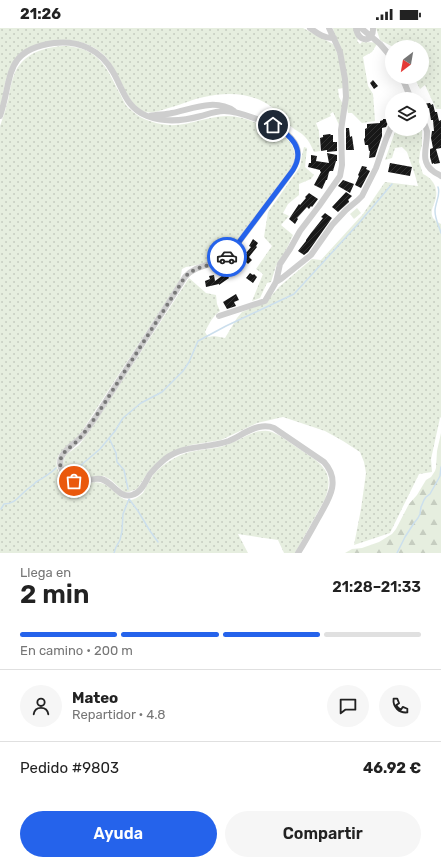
<!DOCTYPE html>
<html lang="es">
<meta charset="utf-8">
<style>
:root{--surface:#fff;--page:#f6f6f6;--text:#222;--muted:#767676;--line:#e0e0e0;--accent:#2563eb}
body{margin:0;font-family:Rubik,sans-serif;background:var(--page);color:var(--text);height:100vh;display:flex;flex-direction:column;font-size:15px;white-space:nowrap}
*{box-sizing:border-box;margin:0}
p{font-size:13px;color:var(--muted)}
.icon{flex:none;width:22px;height:22px;fill:none;stroke:currentColor;stroke-width:2;stroke-linecap:round;stroke-linejoin:round}
.map{position:relative;height:525px;overflow:hidden}
.side{display:flex;flex-direction:column;background:var(--surface);flex:1}
.side>*{flex:none}
.needle{width:26px;rotate:211deg}
.buttons{position:absolute;left:385px;top:12px;display:grid;gap:8px}
.buttons a{display:grid;place-items:center;width:44px;height:44px;border-radius:50%;background:var(--surface);box-shadow:0 4px 16px #0002;font-size:20px}
.pin{position:absolute;display:grid;place-items:center;width:34px;height:34px;color:#fff;margin:-17px;border:2px solid #fff;border-radius:50%;box-shadow:0 1px 4px #0007}
.courier{position:absolute;display:grid;place-items:center;width:40px;height:40px;margin:-20px;border:3px solid #2563eb;border-radius:50%;background:#fff;color:#222;box-shadow:0 1px 5px #0007}
.head em{font-style:normal;font-weight:600}
.head div{display:flex;flex-direction:column-reverse}
.head{display:flex;align-items:center;justify-content:space-between;height:68px;padding:0 20px}
h1{font-size:26px;font-weight:600;line-height:30px}
.bar{display:grid;grid-template-columns:repeat(4,1fr);gap:6px 4px;align-content:center;height:48px;padding:0 20px}
.bar i{height:5px;border-radius:3px;background:var(--line)}
.bar .active{background:var(--accent)}
.bar p{grid-column:span 4}
.line{display:flex;align-items:center;gap:10px;padding:0 20px;border-top:1px solid var(--line)}
.line div{flex:1}
.round{display:grid;place-items:center;flex:none;width:42px;height:42px;border-radius:21px;background:var(--page)}
.button{display:flex;gap:8px;margin-top:auto;padding:8px 20px}
.button a{flex:1;height:46px;border-radius:24px;background:var(--accent);color:#fff;font-size:16px;font-weight:600;line-height:46px;text-align:center}
.button a+a{background:var(--page);color:var(--text)}
.status{display:flex;justify-content:space-between;align-items:center;height:28px;padding:0 20px;background:var(--surface);direction:ltr}
.status svg{height:11px;fill:currentColor}
.map>svg:first-child{display:block}
.grass{fill:url(#grass-dots)}
.forest{fill:url(#forest-firs)}
.park{fill:url(#park-crowns)}
.lines{fill:none;stroke-linecap:round;stroke-linejoin:round}
.stream{stroke:#ccdfed;stroke-width:1.5}
.building{fill:url(#building-hatch)}
.minor{stroke:#cecece;stroke-width:6}
.done{stroke:#797979;stroke-width:4;stroke-dasharray:0 7.2}
.route{stroke:#2563eb;stroke-width:5}
</style>
<div class="status"><b>21:26</b><svg viewBox="0 0 49 12"><path d="M0 12V9h3v3zM5 12V6h3v6zM10 12V3h3v9zM15 12V0h3v12zM26 1h20v11H26zM47 4h2v5h-2z"/></svg></div>
<div class="map">
<svg width="441" height="525" viewBox="0 0 441 525">
<defs>
<pattern id="grass-dots" width="8" height="8" patternUnits="userSpaceOnUse"><rect width="8" height="8" fill="#e6eedf"/><path d="M2 2h.1M6 6h.1" fill="none" stroke="#c6cdc0" stroke-width="1.8" stroke-linecap="round"/></pattern>
<pattern id="forest-firs" width="22" height="20" patternUnits="userSpaceOnUse"><rect width="22" height="20" fill="#e6eedf"/><path d="M5 1l3.5 6h-7zM16 11l3.5 6h-7z" fill="#c6cdc0"/></pattern>
<pattern id="park-crowns" width="20" height="18" patternUnits="userSpaceOnUse"><rect width="20" height="18" fill="#e6eedf"/><path d="M2 6a3 3 0 1 1 6 0M12 15a3 3 0 1 1 6 0" fill="none" stroke="#c6cdc0"/></pattern>
<pattern id="building-hatch" width="6" height="6" patternUnits="userSpaceOnUse"><rect width="6" height="6" fill="#181818"/><path d="M-1 1l2-2M0 6l6-6M5 7l2-2" fill="none" stroke="#313131"/></pattern>
</defs>
<rect width="100%" height="100%" fill="#fff"/>
<path class="grass" d="M 0,0 L 303,0 L 333,16 L 336,21 L 342,45 L 343,60 L 338,61 L 339,69 L 343,76 L 340,99 L 333,84 L 330,86 L 331,88 L 316,95 L 319,103 L 320,123 L 314,124 C 311,117 308,111 302,106 C 298,103 292,100 288,96 C 283,91 279,85 273,80 C 253,64 227,64 204,69 C 193,71 183,76 172,79 C 164,81 154,86 145,84 C 127,79 119,42 105,28 C 92,15 74,10 55,13 C 51,13 47,13 43,15 C 37,18 32,23 26,28 C 21,31 12,35 10,41 C 4,52 4,66 0,79 Z
M 333,0 L 353,0 L 358,11 L 357,13 L 360,16 L 362,14 C 367,15 372,13 377,16 L 372,24 L 363,29 L 368,58 L 373,66 L 375,93 L 362,95 L 352,85 L 348,85 Z
M 376,0 L 441,0 L 441,81 L 436,81 L 425,57 L 420,61 L 414,49 L 422,49 L 422,19 L 393,19 L 380,12 Z
M 68,18 C 100,22 106,39 119,64 C 123,71 125,78 131,82 C 139,90 150,94 161,96 C 184,101 205,88 227,88 C 239,88 249,92 259,96 C 279,103 305,115 290,141 L 228,224 L 224,227 L 214,233 L 192,238 L 186,239 L 182,241 L 180,252 L 82,403 C 80,406 77,409 74,412 C 66,420 54,426 57,439 C 59,450 72,459 82,457 C 89,456 94,453 101,455 C 117,459 122,484 143,465 C 146,459 150,452 154,446 C 163,436 177,427 190,424 C 203,421 217,421 229,416 C 244,411 256,399 272,404 C 282,408 290,415 298,420 C 320,435 336,442 325,471 L 295,525 L 284,525 L 278,512 L 238,506 L 248,525 L 0,525 L 0,98 C 4,87 8,75 10,62 C 11,57 12,52 14,47 C 22,25 46,18 68,18 Z
M 422,100 L 422,117 L 420,124 L 419,134 L 423,146 C 432,150 438,159 436,169 C 435,176 429,183 433,190 C 435,193 439,195 441,196 L 441,389 L 440,390 L 431,431 L 432,444 L 419,446 L 390,505 L 354,517 L 361,481 L 366,445 L 364,434 L 360,424 L 343,413 L 325,403 L 283,389 L 257,395 L 221,412 L 191,417 L 171,424 L 148,444 L 137,461 L 129,464 L 124,464 L 111,452 L 104,448 L 98,448 L 77,451 L 71,448 L 66,444 L 63,435 L 65,429 L 67,426 L 79,417 L 89,404 L 189,250 L 206,265 L 216,267 L 217,276 L 220,283 C 212,289 209,296 205,304 L 208,309 L 214,308 L 225,310 L 237,290 L 242,284 L 266,274 L 279,259 L 312,231 L 321,232 L 363,186 L 385,154 L 418,158 L 415,147 L 407,124 L 402,119 L 395,120 L 392,130 L 385,132 L 396,101 L 422,101 Z
M 304,119 L 307,120 L 305,139 L 314,147 L 311,151 L 299,156 L 299,167 L 288,176 L 283,185 L 289,188 L 281,197 L 293,207 L 287,220 L 276,238 L 271,254 L 267,255 L 260,270 L 252,273 L 263,246 L 256,241 L 272,218 L 264,209 L 268,184 L 300,139 L 302,127 Z"/>
<path class="forest" d="M 441,405 L 441,525 L 345,525 L 352,521 L 362,520 L 379,514 L 392,506 L 396,501 L 409,476 L 417,467 L 426,452 L 431,449 L 435,443 L 436,440 L 437,423 Z"/>
<path class="park" d="M 357,180 L 361,185 L 354,191 L 350,186 Z"/>
<g class="lines">
<path class="stream" d="M 438,159 C 441,167 435,175 435,183 C 435,191 439,198 441,205
M 109,410 L 116,425 L 117,434 L 124,442 L 128,461
M 80,438 L 100,421 L 115,403 L 123,390 L 141,375 L 162,364 L 183,343 L 189,334 L 198,313 L 226,298 L 294,266 L 359,195 L 392,156
M 1,481 L 4,476 C 12,476 16,472 21,467 C 25,463 30,459 34,456 L 36,454 C 43,450 50,446 56,440
M 114,525 L 116,519 L 120,512 L 122,503 L 123,486 L 129,471 L 138,483 L 150,503 L 158,514
M 397,525 L 405,509 L 414,495 L 418,490 L 420,486 L 421,479 L 424,472 L 426,469 L 430,466 L 440,448 L 441,439"/>
</g>
<path class="building" d="M 373,52 L 378,58 L 374,61 L 370,55 Z
M 429,75 L 430,75 L 431,77 L 433,76 L 435,84 L 437,84 L 439,93 L 441,92 L 441,120 L 436,121 L 440,135 L 434,136 L 434,135 L 432,136 L 430,129 L 430,121 L 433,120 L 431,110 L 432,103 L 434,103 L 433,92 L 431,92 L 429,80 L 426,81 L 424,76 Z
M 383,91 L 389,91 L 389,93 L 386,99 L 382,100 L 382,108 L 375,129 L 369,130 L 370,123 L 369,123 L 368,117 L 365,117 L 364,111 L 365,110 L 365,101 L 367,100 L 367,96 L 380,95 L 380,93 L 383,92 Z
M 346,100 L 349,100 L 350,109 L 352,108 L 354,122 L 346,122 Z
M 330,106 L 331,107 L 333,107 L 333,114 L 337,114 L 337,123 L 327,124 L 327,122 L 321,123 L 320,110 L 323,109 L 323,107 Z
M 327,125 L 337,127 L 337,133 L 336,133 L 333,143 L 330,143 L 329,144 L 327,152 L 326,152 L 322,161 L 314,157 L 321,144 L 320,143 L 320,142 L 308,139 L 309,135 L 311,135 L 311,127 L 317,128 L 316,133 L 329,135 Z
M 390,135 L 412,139 L 410,148 L 388,144 Z
M 362,138 L 367,139 L 366,141 L 370,143 L 361,160 L 355,157 L 359,148 L 358,147 Z
M 343,152 L 354,156 L 350,165 L 338,158 Z
M 346,164 L 352,168 L 348,172 L 349,173 L 349,174 L 338,184 L 332,179 Z
M 309,165 L 318,171 L 312,179 L 311,178 L 309,181 L 307,179 L 297,190 L 298,191 L 295,196 L 289,191 L 299,176 L 300,177 L 306,170 L 305,169 Z
M 325,185 L 332,190 L 308,224 L 304,227 L 298,223 L 306,213 L 306,212 L 311,205 L 323,190 L 321,189 Z
M 253,211 L 258,215 L 256,218 L 257,219 L 249,229 L 252,232 L 248,236 L 246,234 L 239,243 L 233,238 L 239,231 L 241,233 L 247,225 L 246,225 L 251,219 L 249,218 Z
M 226,245 L 229,250 L 219,257 L 219,256 L 206,259 L 205,253 L 210,251 L 209,248 L 214,247 L 215,253 Z
M 250,245 L 253,247 L 254,246 L 257,249 L 253,255 L 246,250 Z
M 236,266 L 239,272 L 234,274 L 236,278 L 227,281 L 223,274 Z"/>
<g class="lines">
<path class="minor" d="M 310,0 C 317,5 325,11 334,10
M 356,0 C 358,15 374,15 373,0
M 361,0 L 380,16 L 392,30
M 402,49 L 411,71
M 0,88 C 13,50 3,22 54,15 C 79,12 101,22 113,44 C 123,61 126,80 147,88 C 165,95 183,93 201,88 C 208,86 216,83 224,83 C 237,83 248,88 259,92 C 284,101 312,116 290,146 L 230,226 C 215,240 198,234 185,249 L 95,390 C 90,397 86,404 80,410 C 71,419 53,428 63,444 C 65,448 70,451 74,453 C 84,456 92,449 101,451 C 113,454 119,471 132,467 C 142,464 145,454 150,446 C 154,441 159,436 165,431 C 185,416 207,421 229,413 C 239,409 248,401 259,399 C 264,398 269,398 274,400 L 324,434 C 342,454 328,472 317,492 C 311,503 305,514 298,525
M 150,88 C 157,86 165,87 172,85 C 192,81 215,70 234,83
M 422,92 C 424,95 426,99 427,103 C 428,117 419,133 433,143 C 435,145 438,146 441,148
M 276,254 L 280,236 L 290,221 L 300,203 L 319,178 L 340,148 L 342,137 L 341,102 L 346,69 L 345,51 L 340,24 L 329,0
M 219,288 L 265,273 L 276,254 L 281,251 L 311,227 L 332,197 L 346,182 L 358,172 L 362,168 L 376,140 L 386,111 L 392,97"/>
</g>
<g class="lines">
<path class="done" d="M 74,453 C 63,448 55,436 64,425 C 68,420 75,416 80,410 C 85,404 90,397 95,390 L 185,249 C 197,236 214,239 227,229"/>
<path class="route" d="M 227,229 L 233,222 L 293,142 C 306,121 291,107 273,97"/>
</g>
</svg>
<div class="buttons">
<a><svg class="needle" viewBox="-14 -14 28 28"><path d="M0-13l5 13h-10z" fill="#e53935"/><path d="M0 13l5-13h-10z" fill="#767676"/></svg></a>
<a><svg class="icon" aria-label="layers" viewBox="0 0 24 24"><path d="M12 4l9 5-9 5-9-5zM3 14l9 5 9-5"/></svg></a>
</div>
<div class="pin" style="left:74px;top:453px;background:#ea580c"><svg class="icon" aria-label="bag" viewBox="0 0 24 24"><path d="M5 8h14l-1 12H6zM9 8a3 3 0 0 1 6 0"/></svg></div>
<div class="pin" style="left:273px;top:97px;background:#1f2937"><svg class="icon" aria-label="home" viewBox="0 0 24 24"><path d="M3 11l9-7 9 7M6 9v11h12V9"/></svg></div>
<div class="courier" style="left:227px;top:229px"><svg class="icon" aria-label="car" viewBox="0 0 24 24"><path d="M5 17H2v-5l4-1 3-4h7l3 4 3 1v5h-3M9 17h6M6 11h13"/><circle cx="7" cy="17" r="2"/><circle cx="17" cy="17" r="2"/></svg></div>
</div>
<section class="side">
<div class="head"><div><h1>2 min</h1><p>Llega en</p></div><em>21:28–21:33</em></div>
<div class="bar"><i class="active"></i><i class="active"></i><i class="active"></i><i></i><p>En camino · 200 m</p></div>
<div class="line" style="height:72px"><a class="round"><svg class="icon" aria-label="person" viewBox="0 0 24 24"><circle cx="12" cy="8" r="4"/><path d="M4 21q1-7 8-7t8 7"/></svg></a><div><b>Mateo</b><p>Repartidor · 4.8</p></div><a class="round"><svg class="icon" aria-label="chat" viewBox="0 0 24 24"><path d="M4 5h16v11H9l-5 4z"/></svg></a><a class="round"><svg class="icon" aria-label="phone" viewBox="0 0 24 24"><path d="M5 4h4l2 5-3 2q2 4 5 5l2-3 5 2v4C11 20 4 13 5 4z"/></svg></a></div>
<div class="line" style="height:52px"><div>Pedido #9803</div><b>46.92 €</b></div>
<div class="button"><a>Ayuda</a><a>Compartir</a></div>
</section>
